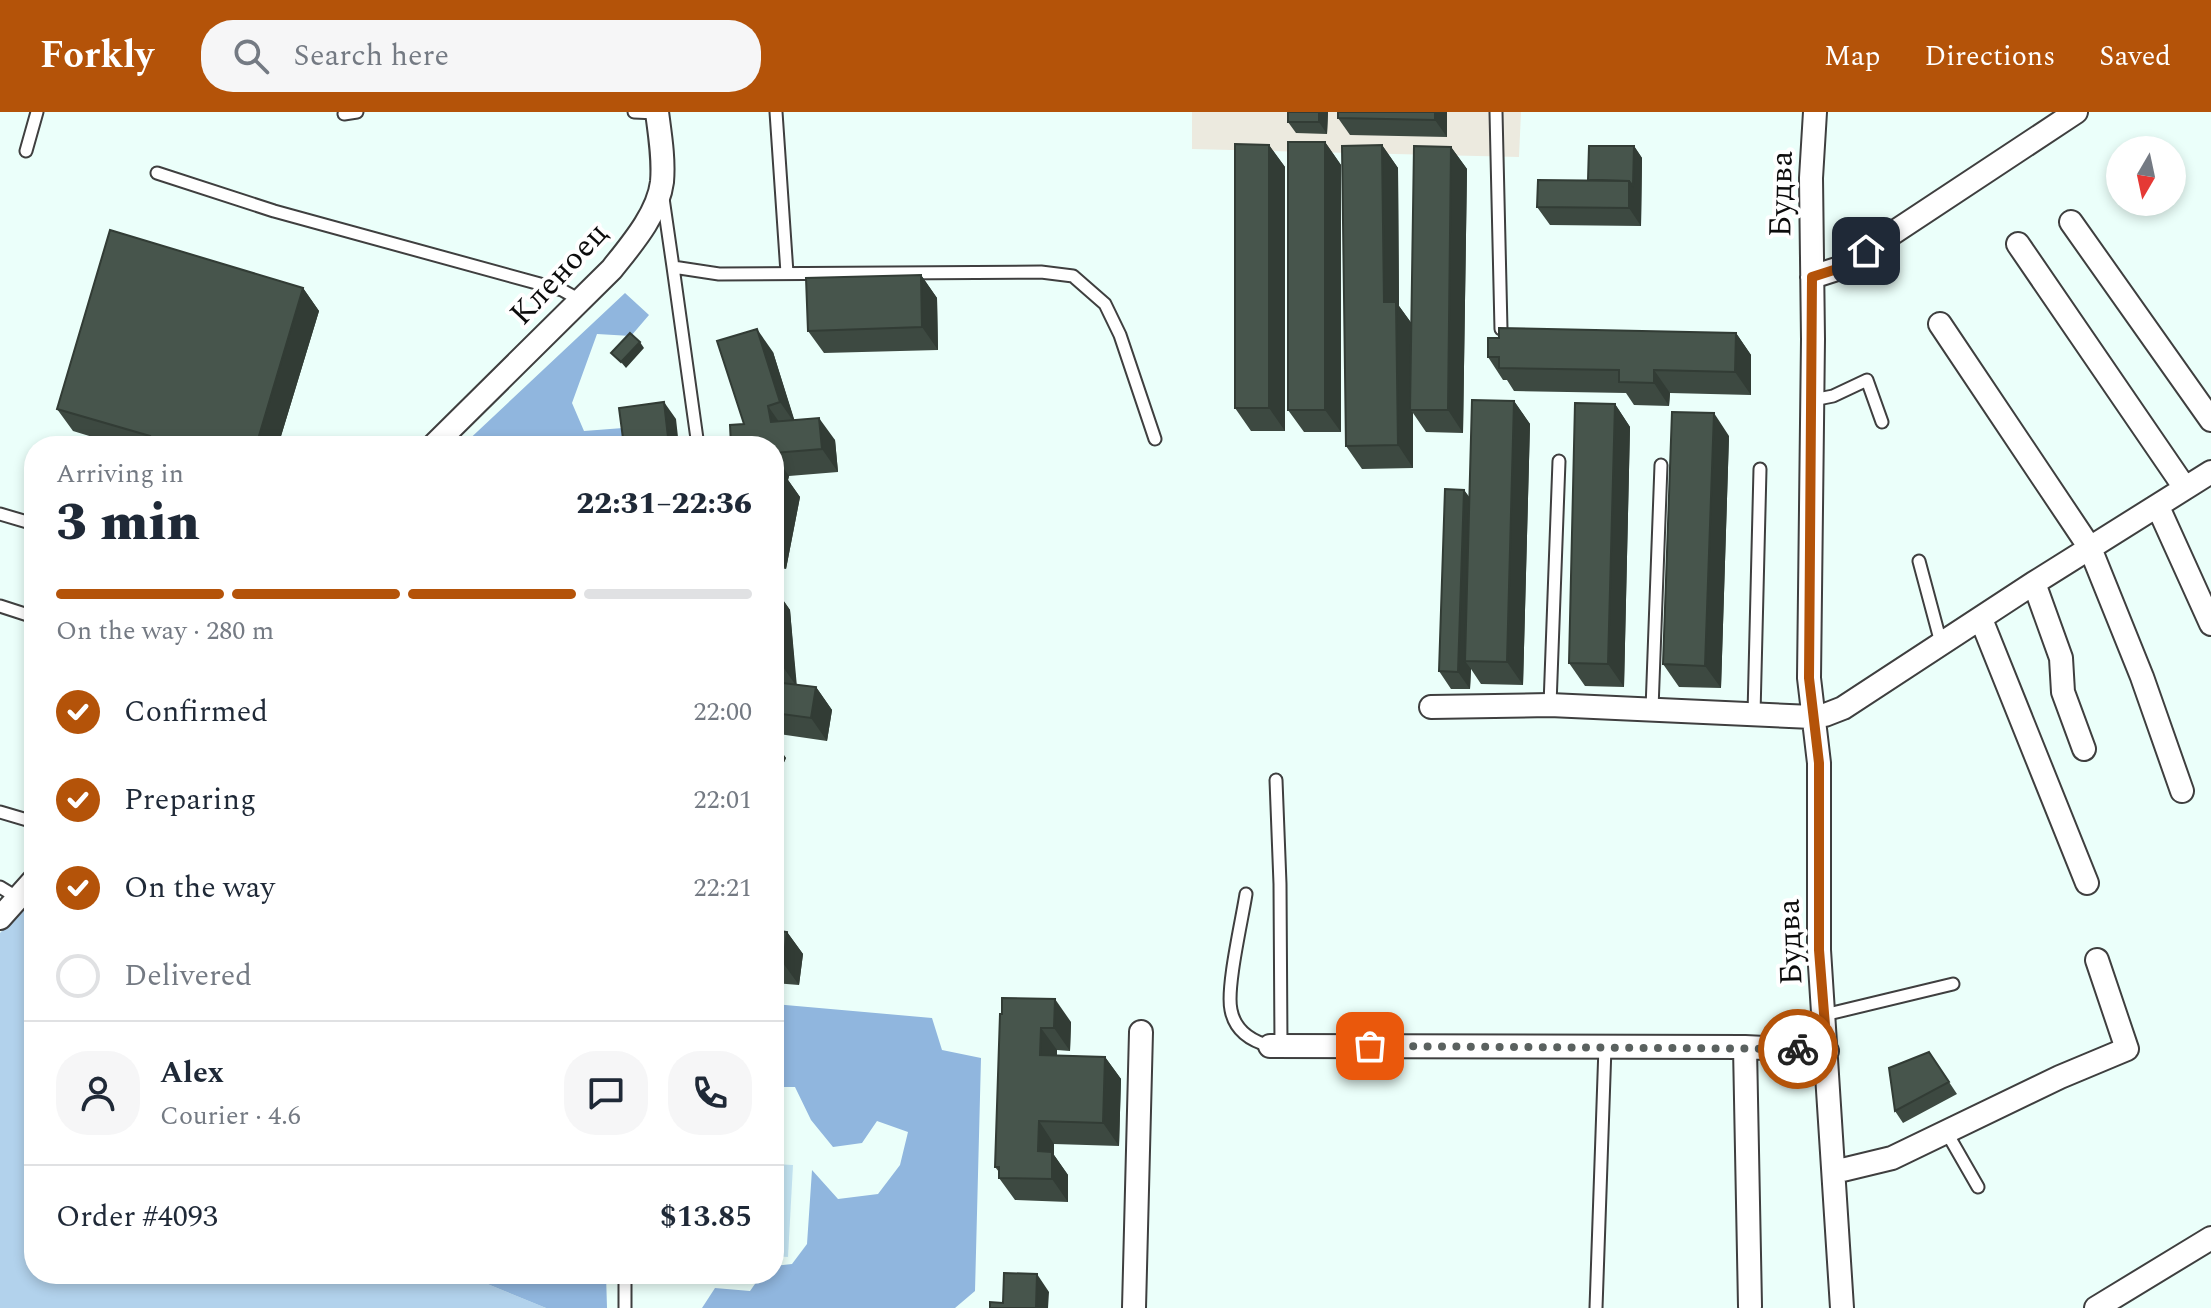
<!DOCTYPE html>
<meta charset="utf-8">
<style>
:root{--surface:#fff;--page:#f6f6f7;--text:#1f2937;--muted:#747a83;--line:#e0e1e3;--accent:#b45309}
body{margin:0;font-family:Spectral,serif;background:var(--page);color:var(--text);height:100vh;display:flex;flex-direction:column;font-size:30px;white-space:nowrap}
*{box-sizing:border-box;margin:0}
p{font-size:26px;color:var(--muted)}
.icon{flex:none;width:44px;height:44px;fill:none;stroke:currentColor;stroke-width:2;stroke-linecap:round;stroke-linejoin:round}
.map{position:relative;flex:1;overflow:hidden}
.panel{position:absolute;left:24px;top:324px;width:760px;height:848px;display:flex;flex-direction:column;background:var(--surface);border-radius:32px;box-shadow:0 4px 12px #0003}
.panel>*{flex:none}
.needle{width:52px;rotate:189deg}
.controls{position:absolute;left:2106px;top:24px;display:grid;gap:16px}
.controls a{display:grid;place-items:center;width:80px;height:80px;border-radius:50%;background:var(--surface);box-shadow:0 4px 12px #0003;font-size:40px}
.pin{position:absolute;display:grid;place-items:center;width:68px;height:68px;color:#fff;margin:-34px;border-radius:16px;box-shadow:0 4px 12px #0006}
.courier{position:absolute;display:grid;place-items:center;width:80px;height:80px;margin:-40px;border:6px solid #b45309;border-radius:50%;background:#fff;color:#222;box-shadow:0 2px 10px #0007}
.overview em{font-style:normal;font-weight:800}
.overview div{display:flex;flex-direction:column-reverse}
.overview{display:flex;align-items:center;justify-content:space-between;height:136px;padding:0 32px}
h1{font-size:52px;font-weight:800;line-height:60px}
.bar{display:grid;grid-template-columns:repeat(4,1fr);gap:12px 8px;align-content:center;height:96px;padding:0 32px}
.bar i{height:10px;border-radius:6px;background:var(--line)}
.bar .selected{background:var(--accent)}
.bar p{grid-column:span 4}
.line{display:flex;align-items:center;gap:20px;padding:0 32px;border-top:2px solid var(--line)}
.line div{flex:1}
.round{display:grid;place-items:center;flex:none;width:84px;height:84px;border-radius:32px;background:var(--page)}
ol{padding:0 32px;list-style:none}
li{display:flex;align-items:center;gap:24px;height:88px}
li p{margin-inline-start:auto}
li .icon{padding:8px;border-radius:50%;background:var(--accent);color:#fff;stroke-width:4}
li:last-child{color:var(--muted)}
li i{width:44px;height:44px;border:4px solid var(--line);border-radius:50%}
header{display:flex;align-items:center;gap:48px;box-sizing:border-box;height:112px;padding:0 40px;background:var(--accent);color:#fff}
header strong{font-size:38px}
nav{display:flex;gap:44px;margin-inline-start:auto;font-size:28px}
.search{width:560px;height:72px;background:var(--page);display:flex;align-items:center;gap:20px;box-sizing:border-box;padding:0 28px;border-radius:32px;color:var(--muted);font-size:30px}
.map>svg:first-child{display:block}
.industrial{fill:#eceadf}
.green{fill:#b2d2ec}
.forest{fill:#90b6de}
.pitch{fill:#c4e4f2}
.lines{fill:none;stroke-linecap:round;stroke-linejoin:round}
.service-casing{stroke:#3f3f3f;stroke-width:15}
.minor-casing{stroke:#3f3f3f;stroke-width:26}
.service{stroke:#fff;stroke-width:11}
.minor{stroke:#fff;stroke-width:22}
.wall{fill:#3d4941}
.shaded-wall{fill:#323c35}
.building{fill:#47554c;stroke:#323c35;stroke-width:2}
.done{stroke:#5a615f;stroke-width:8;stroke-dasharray:0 14.4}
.route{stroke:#b45309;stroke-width:10}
.labels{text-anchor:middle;stroke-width:8;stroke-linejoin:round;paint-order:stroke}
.street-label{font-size:32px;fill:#0c0c0c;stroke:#fff}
</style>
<header>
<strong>Forkly</strong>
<div class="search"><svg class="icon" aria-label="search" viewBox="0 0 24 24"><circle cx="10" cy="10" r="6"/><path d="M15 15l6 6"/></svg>Search here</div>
<nav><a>Map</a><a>Directions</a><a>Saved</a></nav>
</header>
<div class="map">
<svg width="2211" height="1196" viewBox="0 0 2211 1196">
<rect width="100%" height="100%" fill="#ebfffa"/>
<path class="industrial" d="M 1192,0 L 1521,0 L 1519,45 L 1192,37 Z"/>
<path class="green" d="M 34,784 L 34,1162 L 463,1162 L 546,1196 L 0,1196 L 0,821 Z"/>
<path class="forest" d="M 625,181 L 649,203 L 631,224 L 597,222 L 572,291 L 584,319 L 623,316 L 625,334 L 462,334 Z
M 774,892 L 932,906 L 942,938 L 981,946 L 975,1179 L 955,1196 L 702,1196 L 715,1176 L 750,1179 L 762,1162 L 774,1162 L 774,1154 L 792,1152 L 807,1132 L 812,1058 L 838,1087 L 878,1082 L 900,1053 L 908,1020 L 877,1009 L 862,1031 L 833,1035 L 811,1008 L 795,975 L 774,975 Z
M 463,1162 L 606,1162 L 607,1196 L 546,1196 Z"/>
<path class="pitch" d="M 774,1052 L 793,1053 L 788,1145 L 774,1144 Z"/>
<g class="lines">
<defs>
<path id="service" d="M 634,0 L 657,1
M 776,0 L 787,161
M 1496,0 L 1501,217
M 344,2 L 357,0
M 26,39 L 37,0
M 157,61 L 274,99 L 562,178 L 580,188
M 663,86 L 673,155 L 719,162 L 1041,160 L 1073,164 L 1105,192 L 1120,223 L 1155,327
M 673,155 L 698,334
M 1813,288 L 1833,284 L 1867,268 L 1882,310
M 0,402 L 34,412
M 1919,449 L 1941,531
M 0,494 L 34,505
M 1550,593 L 1559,349
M 1652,597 L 1661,353
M 1754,602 L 1760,357
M 1276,668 L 1280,772 L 1281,934
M 0,700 L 34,710
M 0,775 L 18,786
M 1246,782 C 1242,808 1226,876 1231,898 C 1235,919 1251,929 1270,934
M 1824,903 L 1953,872
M 1947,1021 L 1978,1075
M 625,1162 L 625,1196
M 1596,1196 L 1605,935"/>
<path id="minor" d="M 1815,0 L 1811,66 L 1813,227 L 1809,566 L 1819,651 L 1819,838 L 1842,1196
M 2071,110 L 2211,308
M 2018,132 L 2185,376
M 1812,165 L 1840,156 L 2076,0
M 1940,212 L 2090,436 L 2142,565 L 2182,679
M 433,334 L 612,157 C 631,133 658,102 662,70 C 664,47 660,23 657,0
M 2158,395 L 2211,512
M 2034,471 L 2061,546 L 2063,580 L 2084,637
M 1981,507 L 2087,771
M 1431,595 L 1550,593 L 1812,605 L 1825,603 L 1843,596 L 2034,471 L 2211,360
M 0,806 L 34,768
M 1270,934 L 1745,935 L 1827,939
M 1745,935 L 1750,1194
M 1834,1060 L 1892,1046 L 2060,965 L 2127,937 L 2097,848
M 1134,1196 L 1141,920
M 2096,1196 L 2211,1126"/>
</defs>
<use href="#service" class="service-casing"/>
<use href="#minor" class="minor-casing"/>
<use href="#service" class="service"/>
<use href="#minor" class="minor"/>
</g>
<path class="wall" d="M 1288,0 L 1328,0 L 1327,22 L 1296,21 L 1288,10 Z
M 1338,0 L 1447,0 L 1447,25 L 1350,23 L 1338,6 Z
M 1325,30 L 1341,53 L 1341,320 L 1304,320 L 1288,298 Z
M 1269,33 L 1285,55 L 1285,319 L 1251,319 L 1235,296 Z
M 1382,33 L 1398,56 L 1399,194 L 1412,212 L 1451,35 L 1467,57 L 1463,321 L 1426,320 L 1413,301 L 1413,356 L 1362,357 L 1346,334 Z
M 1634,34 L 1642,46 L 1641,114 L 1550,113 L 1537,95 L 1588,68 Z
M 921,163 L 937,186 L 938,238 L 824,241 L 808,219 Z
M 303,176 L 319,199 L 278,334 L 122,334 L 73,319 L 57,297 Z
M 1736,221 L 1751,243 L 1751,283 L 1670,281 L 1669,294 L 1634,293 L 1626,281 L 1514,279 L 1507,268 L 1503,268 L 1488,245 Z
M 773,240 L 794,308 L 835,328 L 838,360 L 789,364 L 788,368 L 800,385 L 786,457 L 774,455 L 774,334 L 744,312 Z
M 1514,289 L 1530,312 L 1523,573 L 1481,572 L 1471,557 L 1470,577 L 1451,577 L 1439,559 L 1464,378 L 1470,386 Z
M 1615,292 L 1630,315 L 1624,575 L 1585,574 L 1569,551 Z
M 1729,324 L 1721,576 L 1679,575 L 1663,552 Z
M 774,475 L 790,498 L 796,573 L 816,575 L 832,598 L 827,629 L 779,622 L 776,632 L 786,646 L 774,672 Z
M 774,818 L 787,820 L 803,842 L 799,873 L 774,871 Z
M 1002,902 L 1071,910 L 1070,939 L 1057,938 L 1057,943 L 1105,945 L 1121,967 L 1119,1034 L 1054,1032 L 1054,1043 L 1068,1063 L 1068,1090 L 1015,1088 L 999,1066 L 999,1060 L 995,1055 Z
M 1929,940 L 1957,982 L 1903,1011 L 1895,999 Z"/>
<path class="shaded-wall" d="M 1319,0 L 1328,0 L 1327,22 L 1319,10 Z
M 1435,0 L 1447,0 L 1447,25 L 1435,8 Z
M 1325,30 L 1341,53 L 1341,320 L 1325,298 Z
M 1269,33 L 1285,55 L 1285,319 L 1269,296 Z
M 1382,33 L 1398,56 L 1399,194 L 1412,212 L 1410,298 L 1413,301 L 1413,356 L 1398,333 L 1384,190 Z
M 1634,34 L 1642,46 L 1641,114 L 1629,96 L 1629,69 Z
M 1451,35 L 1467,57 L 1463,321 L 1448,298 Z
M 921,163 L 937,186 L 938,238 L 922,215 Z
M 303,176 L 319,199 L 278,334 L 256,334 Z
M 757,217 L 773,240 L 796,313 L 780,290 Z
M 1736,221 L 1751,243 L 1751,283 L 1735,260 Z
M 640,230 L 644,236 L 626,256 L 621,250 Z
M 1654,258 L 1670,281 L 1669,294 L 1654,271 Z
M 1514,289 L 1530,312 L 1523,573 L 1507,550 Z
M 664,290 L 676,307 L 679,334 L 669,334 Z
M 1615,292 L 1630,315 L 1624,575 L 1608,552 Z
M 768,294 L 784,317 L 771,310 Z
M 1714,301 L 1729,324 L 1721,576 L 1705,554 Z
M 819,306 L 835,328 L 838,360 L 822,337 Z
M 774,343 L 789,364 L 788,368 L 800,385 L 786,457 L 774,440 Z
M 1464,378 L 1476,395 L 1465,549 L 1471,557 L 1470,577 L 1458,560 Z
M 774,475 L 790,498 L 797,575 L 781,552 Z
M 774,561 L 784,576 L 774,579 Z
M 816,575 L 832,598 L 827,629 L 811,606 Z
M 774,616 L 779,622 L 776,632 L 786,646 L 774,672 Z
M 787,820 L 803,842 L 799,873 L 783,851 Z
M 1055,887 L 1071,910 L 1070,939 L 1054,916 Z
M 1041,916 L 1057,938 L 1056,965 L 1040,943 Z
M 1105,945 L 1121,967 L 1119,1034 L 1103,1011 Z
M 1039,1009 L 1054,1032 L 1054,1043 L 1068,1063 L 1068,1090 L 1052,1067 L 1038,1039 Z
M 1037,1162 L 1049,1180 L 1048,1196 L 1036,1196 Z"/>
<path class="building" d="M 1288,0 L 1319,0 L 1319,10 L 1288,10 Z
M 1338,0 L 1435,0 L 1435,8 L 1338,6 Z
M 1288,30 L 1325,30 L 1325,298 L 1288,298 Z
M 1235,32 L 1269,33 L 1269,296 L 1235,296 Z
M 1382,33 L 1384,190 L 1396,190 L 1398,333 L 1346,334 L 1342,34 Z
M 1414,34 L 1451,35 L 1448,298 L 1410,298 Z
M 1589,34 L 1634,34 L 1633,74 L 1629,69 L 1588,68 Z
M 1538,68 L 1629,69 L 1629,96 L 1537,95 Z
M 110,118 L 303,176 L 256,334 L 147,334 L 150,324 L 57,297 Z
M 921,163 L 922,215 L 808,219 L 806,166 Z
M 1499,216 L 1736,221 L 1735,260 L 1654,258 L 1654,271 L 1619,270 L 1619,258 L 1499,256 L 1499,245 L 1488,245 L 1488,226 L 1499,226 Z
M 757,217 L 780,290 L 768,294 L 771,310 L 819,306 L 822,337 L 774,341 L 774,334 L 731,334 L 730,313 L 744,312 L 717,229 Z
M 630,221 L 640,230 L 621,250 L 611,241 Z
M 1472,288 L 1514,289 L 1507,550 L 1465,549 Z
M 664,290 L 669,334 L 624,334 L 619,296 Z
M 1575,291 L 1615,292 L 1608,552 L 1569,551 Z
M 1672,300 L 1714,301 L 1705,554 L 1663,552 Z
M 774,360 L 784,362 L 774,413 Z
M 1445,377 L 1464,378 L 1458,560 L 1439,559 Z
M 774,475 L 781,552 L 774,552 Z
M 774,570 L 816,575 L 811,606 L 774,601 Z
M 774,818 L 787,820 L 783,851 L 774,850 Z
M 1002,886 L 1055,887 L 1054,916 L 1041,916 L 1040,943 L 1105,945 L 1103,1011 L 1039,1009 L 1038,1039 L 1052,1040 L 1052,1067 L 999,1066 L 999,1055 L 995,1055 L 1000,902 L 1002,902 Z
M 1929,940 L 1949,970 L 1895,999 L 1889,956 Z
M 1004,1161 L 1037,1162 L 1036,1196 L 990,1196 L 990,1190 L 1003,1191 Z"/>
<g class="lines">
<path class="done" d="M 1370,934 L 1798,937"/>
<path class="route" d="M 1798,937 L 1827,939 L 1819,838 L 1819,651 L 1809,566 L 1812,165 L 1840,156 L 1866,139"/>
</g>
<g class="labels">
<g class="street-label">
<text transform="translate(1780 82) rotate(-89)" y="11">Будва</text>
<text transform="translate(558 161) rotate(-47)" y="11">Кленоец</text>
<text transform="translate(1789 830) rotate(-92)" y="11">Будва</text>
</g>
</g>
</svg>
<div class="controls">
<a><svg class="needle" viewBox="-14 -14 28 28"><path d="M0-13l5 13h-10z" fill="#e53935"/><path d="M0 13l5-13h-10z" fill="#747a83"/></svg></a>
</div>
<div class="pin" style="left:1370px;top:934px;background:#ea580c"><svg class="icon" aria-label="bag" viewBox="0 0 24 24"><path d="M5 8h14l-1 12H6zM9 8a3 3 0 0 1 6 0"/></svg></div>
<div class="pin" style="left:1866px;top:139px;background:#1f2937"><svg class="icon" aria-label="home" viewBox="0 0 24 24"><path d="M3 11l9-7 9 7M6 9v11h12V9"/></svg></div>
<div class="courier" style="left:1798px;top:937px"><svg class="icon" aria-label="bike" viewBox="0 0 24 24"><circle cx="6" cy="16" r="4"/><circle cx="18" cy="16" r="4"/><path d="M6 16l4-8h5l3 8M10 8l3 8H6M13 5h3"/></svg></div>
<section class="panel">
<div class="overview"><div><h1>3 min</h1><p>Arriving in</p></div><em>22:31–22:36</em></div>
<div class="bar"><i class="selected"></i><i class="selected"></i><i class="selected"></i><i></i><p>On the way · 280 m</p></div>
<ol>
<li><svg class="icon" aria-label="check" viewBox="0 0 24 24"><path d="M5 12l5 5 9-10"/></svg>Confirmed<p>22:00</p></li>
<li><svg class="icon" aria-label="check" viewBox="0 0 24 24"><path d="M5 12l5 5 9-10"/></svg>Preparing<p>22:01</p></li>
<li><svg class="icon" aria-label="check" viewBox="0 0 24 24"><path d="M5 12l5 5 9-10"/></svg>On the way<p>22:21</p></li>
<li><i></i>Delivered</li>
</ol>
<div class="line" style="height:144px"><a class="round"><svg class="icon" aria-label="person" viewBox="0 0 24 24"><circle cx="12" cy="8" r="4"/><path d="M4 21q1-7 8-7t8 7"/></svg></a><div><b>Alex</b><p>Courier · 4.6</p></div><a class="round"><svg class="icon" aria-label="chat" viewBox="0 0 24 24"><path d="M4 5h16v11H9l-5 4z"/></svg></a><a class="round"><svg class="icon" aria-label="phone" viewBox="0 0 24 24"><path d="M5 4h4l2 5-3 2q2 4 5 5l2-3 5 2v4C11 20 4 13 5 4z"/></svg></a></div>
<div class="line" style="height:104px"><div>Order #4093</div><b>$13.85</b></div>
</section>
</div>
